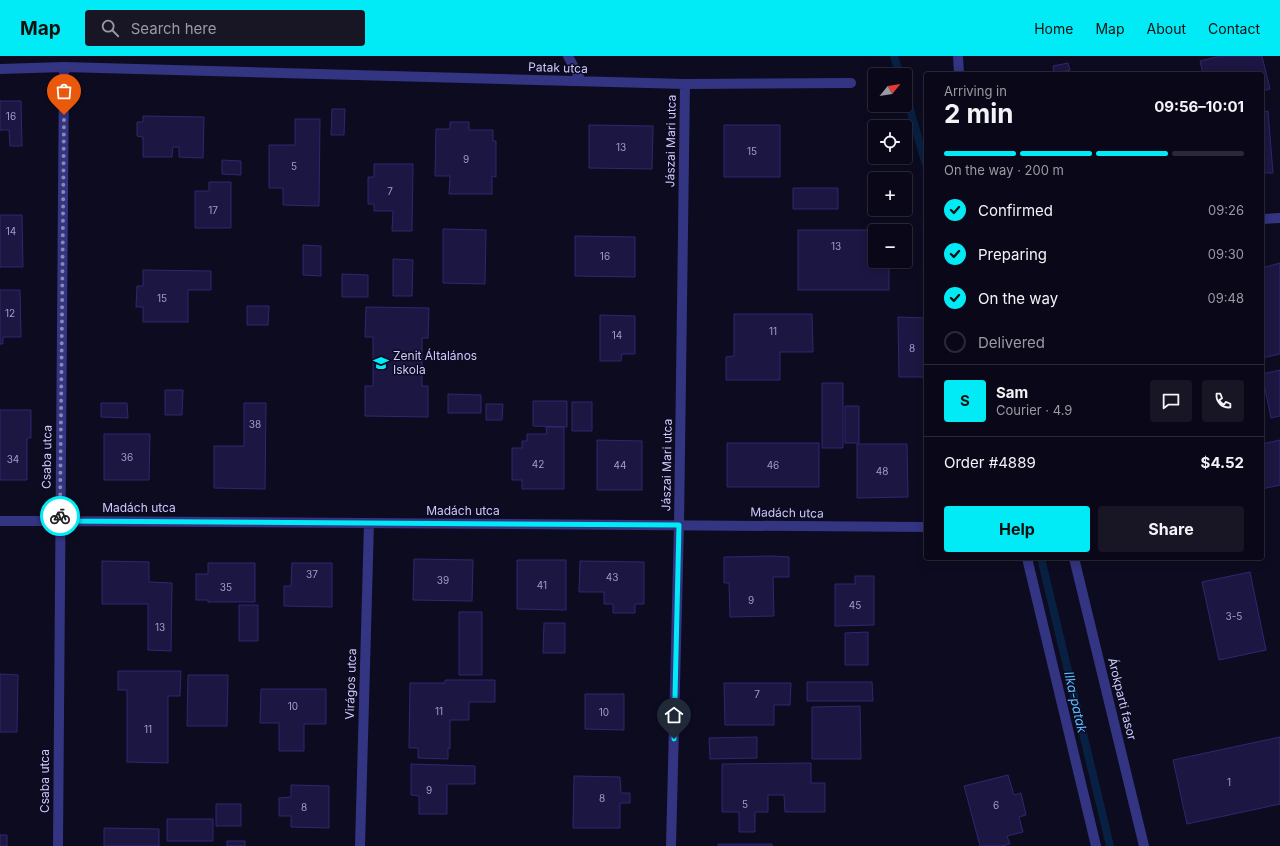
<!DOCTYPE html>
<meta charset="utf-8">
<style>
:root{--surface:#0a0818;--page:#181625;--text:#f1f3f6;--muted:#999aa2;--line:#2a2937;--accent:#00ebf5}
body{margin:0;font-family:Inter,sans-serif;background:var(--page);color:var(--text);height:100vh;display:flex;flex-direction:column;font-size:15px;white-space:nowrap}
*{box-sizing:border-box;margin:0}
p{font-size:13px;color:var(--muted)}
.icon{flex:none;width:22px;height:22px;fill:none;stroke:currentColor;stroke-width:2;stroke-linecap:round;stroke-linejoin:round}
.map{position:relative;flex:1;overflow:hidden}
.sheet{position:absolute;left:924px;top:16px;width:340px;height:488px;display:flex;flex-direction:column;background:var(--surface);border-radius:4px;box-shadow:0 2px 10px #0003,0 0 0 1px var(--line)}
.sheet>*{flex:none}
.needle{width:26px;rotate:60deg}
.fabs{position:absolute;left:868px;top:12px;display:grid;gap:8px}
.fabs a{display:grid;place-items:center;width:44px;height:44px;border-radius:4px;background:var(--surface);box-shadow:0 2px 10px #0003,0 0 0 1px var(--line);font-size:20px}
.pin{position:absolute;display:grid;place-items:center;width:34px;height:34px;color:#fff;margin:-41px -17px;border-radius:50% 50% 50% 0;rotate:-45deg;box-shadow:0 0 4px #0007}
.pin .icon{rotate:45deg}
.courier{position:absolute;display:grid;place-items:center;width:40px;height:40px;margin:-20px;border:3px solid #00ebf5;border-radius:50%;background:#fff;color:#222;box-shadow:0 1px 5px #0007}
.head em{font-style:normal;font-weight:700}
.head div{display:flex;flex-direction:column-reverse}
.head{display:flex;align-items:center;justify-content:space-between;height:68px;padding:0 20px}
h1{font-size:26px;font-weight:700;line-height:30px}
.bar{display:grid;grid-template-columns:repeat(4,1fr);gap:6px 4px;align-content:center;height:48px;padding:0 20px}
.bar i{height:5px;border-radius:3px;background:var(--line)}
.bar .on{background:var(--accent)}
.bar p{grid-column:span 4}
.line{display:flex;align-items:center;gap:10px;padding:0 20px;border-top:1px solid var(--line)}
.line div{flex:1}
.round{display:grid;place-items:center;flex:none;width:42px;height:42px;border-radius:4px;background:var(--page)}
ol{padding:0 20px;list-style:none}
li{display:flex;align-items:center;gap:12px;height:44px}
li p{margin-inline-start:auto}
li .icon{padding:4px;border-radius:50%;background:var(--accent);color:#111;stroke-width:4}
li:last-child{color:var(--muted)}
li i{width:22px;height:22px;border:2px solid var(--line);border-radius:50%}
.primary-button{display:flex;gap:8px;margin-top:auto;padding:8px 20px}
.primary-button a{flex:1;height:46px;border-radius:4px;background:var(--accent);color:#111;font-size:16px;font-weight:700;line-height:46px;text-align:center}
.primary-button a+a{background:var(--page);color:var(--text)}
header{display:flex;align-items:center;gap:24px;box-sizing:border-box;height:56px;padding:0 20px;background:var(--accent);color:#111}
header strong{font-size:19px}
nav{display:flex;gap:22px;margin-inline-start:auto;font-size:14px}
.search{width:280px;height:36px;background:var(--page);display:flex;align-items:center;gap:10px;box-sizing:border-box;padding:0 14px;border-radius:4px;color:var(--muted);font-size:15px}
.map>svg:first-child{display:block}
.lines{fill:none;stroke-linecap:round;stroke-linejoin:round}
.stream{stroke:#082143;stroke-width:8}
.building{fill:#1c1642;stroke:#312670}
.minor{stroke:#333482;stroke-width:10}
.done{stroke:#8a87b1;stroke-width:4;stroke-dasharray:0 7.2}
.route{stroke:#00ebf5;stroke-width:5}
.labels{text-anchor:middle;stroke-width:3;stroke-linejoin:round;paint-order:stroke}
.number-label{font-size:10px;fill:#a19dd0}
.street-label{font-size:12px;fill:#cdcaff;stroke:#0d0b20}
.poi-label{font-size:12px;fill:#cdcaff;stroke:#0d0b20;text-anchor:start}
.water-label{font-size:13px;font-style:italic;fill:#58bcff;stroke:#0d0b20}
</style>
<header>
<strong>Map</strong>
<div class="search"><svg class="icon" aria-label="search" viewBox="0 0 24 24"><circle cx="10" cy="10" r="6"/><path d="M15 15l6 6"/></svg>Search here</div>
<nav><a>Home</a><a>Map</a><a>About</a><a>Contact</a></nav>
</header>
<div class="map">
<svg width="1280" height="790" viewBox="0 0 1280 790">
<rect width="100%" height="100%" fill="#0d0b20"/>
<g class="lines">
<path class="stream" d="M 894,0 L 900,19
M 905,36 L 926,109
M 1041,502 L 1110,790"/>
</g>
<path class="building" d="M 1221,0 L 1262,0 L 1270,33 L 1262,35 L 1262,18 L 1203,18 L 1200,5 Z
M 1068,7 L 1070,14 L 1054,18 L 1053,10 Z
M 0,45 L 21,45 L 22,90 L 10,90 L 9,74 L 0,74 Z
M 332,53 L 345,53 L 344,79 L 331,79 Z
M 1268,55 L 1273,117 L 1262,117 L 1262,56 Z
M 143,60 L 204,61 L 203,102 L 179,101 L 179,91 L 173,91 L 172,101 L 143,101 L 143,81 L 137,80 L 137,66 L 143,66 Z
M 295,63 L 320,63 L 319,150 L 283,149 L 283,132 L 269,132 L 269,89 L 295,89 Z
M 450,66 L 469,66 L 469,74 L 493,74 L 493,85 L 496,85 L 496,121 L 492,120 L 492,138 L 449,138 L 450,120 L 435,120 L 436,73 L 450,73 Z
M 589,69 L 653,70 L 652,113 L 589,112 Z
M 724,69 L 780,69 L 780,121 L 724,121 Z
M 222,104 L 241,105 L 241,119 L 222,118 Z
M 374,108 L 413,108 L 412,175 L 392,175 L 393,155 L 374,155 L 374,148 L 368,148 L 368,121 L 374,121 Z
M 209,126 L 231,126 L 231,172 L 195,172 L 195,135 L 209,135 Z
M 793,132 L 838,132 L 838,153 L 793,153 Z
M 0,159 L 22,159 L 23,211 L 0,211 Z
M 443,173 L 486,174 L 485,228 L 443,227 Z
M 798,174 L 889,174 L 875,175 L 875,205 L 889,205 L 889,234 L 798,234 Z
M 575,180 L 635,181 L 635,221 L 575,220 Z
M 303,189 L 321,190 L 321,220 L 303,219 Z
M 393,203 L 413,204 L 412,240 L 393,240 Z
M 1280,207 L 1280,298 L 1262,302 L 1262,212 Z
M 143,214 L 211,215 L 211,234 L 188,234 L 188,266 L 143,266 L 143,251 L 136,251 L 137,230 L 143,230 Z
M 342,218 L 368,219 L 368,241 L 342,241 Z
M 0,234 L 20,234 L 21,281 L 3,281 L 3,288 L 0,288 Z
M 247,250 L 269,250 L 268,269 L 247,269 Z
M 366,251 L 429,252 L 428,282 L 422,282 L 422,330 L 428,330 L 428,361 L 365,360 L 365,330 L 373,330 L 373,281 L 365,281 Z
M 734,258 L 812,258 L 813,296 L 780,296 L 780,324 L 726,324 L 726,301 L 734,300 Z
M 600,259 L 635,260 L 635,298 L 622,298 L 621,305 L 600,305 Z
M 898,261 L 926,262 L 926,321 L 899,321 Z
M 1280,314 L 1280,360 L 1271,362 L 1262,318 Z
M 822,327 L 843,327 L 843,392 L 822,392 Z
M 165,334 L 183,334 L 182,359 L 165,359 Z
M 448,338 L 481,339 L 481,357 L 448,357 Z
M 533,345 L 567,345 L 567,371 L 533,370 Z
M 572,346 L 592,346 L 592,375 L 572,375 Z
M 101,347 L 127,347 L 128,362 L 101,361 Z
M 244,347 L 266,347 L 265,433 L 214,432 L 214,390 L 244,390 Z
M 486,348 L 503,348 L 502,364 L 486,364 Z
M 845,350 L 859,350 L 859,387 L 845,387 Z
M 0,354 L 31,354 L 31,382 L 27,382 L 27,424 L 0,424 Z
M 546,371 L 564,371 L 564,433 L 522,433 L 522,424 L 512,424 L 512,392 L 522,392 L 522,385 L 527,385 L 527,378 L 547,378 Z
M 104,378 L 150,378 L 149,424 L 104,424 Z
M 597,384 L 642,385 L 642,434 L 597,434 Z
M 1280,384 L 1280,429 L 1262,433 L 1262,388 Z
M 727,387 L 819,387 L 819,431 L 727,431 Z
M 857,388 L 907,388 L 908,441 L 857,442 Z
M 773,500 L 789,501 L 789,521 L 773,521 L 774,560 L 730,561 L 729,527 L 724,527 L 724,501 Z
M 414,503 L 473,504 L 472,545 L 413,544 Z
M 517,504 L 566,504 L 566,554 L 517,553 Z
M 102,505 L 149,506 L 149,526 L 172,527 L 171,595 L 148,594 L 148,548 L 102,548 Z
M 580,505 L 644,506 L 644,548 L 635,548 L 635,557 L 613,557 L 613,548 L 604,548 L 604,536 L 579,536 Z
M 208,507 L 255,507 L 255,546 L 208,546 L 208,544 L 196,544 L 196,518 L 208,518 Z
M 292,507 L 332,507 L 332,551 L 284,550 L 284,530 L 291,530 Z
M 1250,516 L 1266,594 L 1219,604 L 1202,526 Z
M 855,520 L 874,520 L 874,569 L 835,570 L 835,528 L 855,528 Z
M 239,549 L 258,549 L 258,585 L 239,585 Z
M 459,556 L 482,556 L 482,619 L 459,619 Z
M 544,567 L 565,567 L 565,597 L 543,597 Z
M 868,576 L 868,609 L 845,609 L 845,577 Z
M 118,615 L 181,615 L 180,640 L 168,640 L 168,707 L 127,706 L 127,634 L 118,634 Z
M 0,618 L 18,619 L 17,676 L 0,676 Z
M 188,619 L 228,619 L 227,670 L 187,670 Z
M 445,624 L 495,624 L 495,646 L 469,646 L 469,664 L 450,664 L 450,693 L 448,692 L 448,703 L 418,702 L 418,692 L 409,692 L 410,627 L 445,627 Z
M 807,626 L 872,626 L 873,645 L 807,645 Z
M 724,627 L 791,627 L 790,649 L 774,649 L 774,669 L 725,669 Z
M 261,633 L 326,633 L 326,668 L 304,668 L 304,695 L 279,695 L 279,667 L 260,667 Z
M 585,638 L 624,638 L 624,674 L 585,673 Z
M 860,650 L 861,703 L 812,703 L 812,651 Z
M 757,681 L 757,702 L 710,703 L 709,682 Z
M 1280,681 L 1280,748 L 1187,768 L 1173,704 Z
M 811,707 L 811,727 L 825,727 L 825,756 L 785,756 L 784,739 L 768,739 L 768,756 L 755,756 L 755,776 L 739,776 L 739,756 L 722,756 L 722,708 Z
M 411,708 L 475,710 L 475,728 L 447,728 L 447,758 L 419,758 L 419,740 L 411,739 Z
M 1008,719 L 1014,739 L 1021,737 L 1026,759 L 1019,761 L 1023,776 L 1007,780 L 1010,788 L 1001,790 L 980,790 L 964,730 Z
M 574,720 L 620,721 L 621,737 L 630,737 L 630,747 L 620,747 L 620,772 L 573,772 Z
M 291,729 L 329,730 L 329,772 L 291,771 L 291,760 L 279,760 L 279,742 L 291,741 Z
M 216,748 L 241,748 L 241,770 L 216,770 Z
M 167,763 L 213,763 L 213,785 L 167,785 Z
M 104,772 L 159,773 L 159,790 L 104,790 Z
M 0,779 L 7,779 L 7,790 L 0,790 Z
M 227,785 L 245,785 L 245,790 L 227,790 Z
M 718,788 L 772,788 L 772,790 L 718,790 Z"/>
<g class="lines">
<path class="minor" d="M 568,0 L 581,25
M 958,0 L 959,18
M 0,13 L 64,11 L 685,28 L 851,27
M 1262,163 L 1280,162
M 0,465 L 60,465 L 926,471
M 1027,502 L 1096,790
M 1074,502 L 1144,790
M 58,790 L 64,11
M 360,790 L 369,467
M 671,790 L 679,469 L 685,28"/>
</g>
<g class="lines">
<path class="done" d="M 60,460 L 64,59"/>
<path class="route" d="M 60,460 L 60,465 L 679,469 L 674,683"/>
</g>
<defs>
<symbol id="school-bare" viewBox="-9 -9 18 18"><path d="M0-5L7-2L0 1L-7-2ZM-4 1L0 2.5L4 1V4Q0 6-4 4Z" fill="#00ebf5" stroke="#0d0b20" stroke-width="2.5" paint-order="stroke"/></symbol>
</defs>
<g fill-rule="evenodd">
<use href="#school-bare" x="370" y="296" width="22" height="22"/>
</g>
<g class="labels">
<g class="number-label">
<text x="11" y="64">16</text>
<text x="621" y="95">13</text>
<text x="752" y="99">15</text>
<text x="466" y="107">9</text>
<text x="294" y="114">5</text>
<text x="390" y="139">7</text>
<text x="213" y="158">17</text>
<text x="11" y="179">14</text>
<text x="836" y="194">13</text>
<text x="605" y="204">16</text>
<text x="162" y="246">15</text>
<text x="10" y="261">12</text>
<text x="773" y="279">11</text>
<text x="617" y="283">14</text>
<text x="912" y="296">8</text>
<text x="255" y="372">38</text>
<text x="127" y="405">36</text>
<text x="13" y="407">34</text>
<text x="538" y="412">42</text>
<text x="620" y="413">44</text>
<text x="773" y="413">46</text>
<text x="882" y="419">48</text>
<text x="312" y="522">37</text>
<text x="612" y="525">43</text>
<text x="443" y="528">39</text>
<text x="542" y="533">41</text>
<text x="226" y="535">35</text>
<text x="751" y="548">9</text>
<text x="855" y="553">45</text>
<text x="1234" y="564">3-5</text>
<text x="160" y="575">13</text>
<text x="757" y="642">7</text>
<text x="293" y="654">10</text>
<text x="439" y="659">11</text>
<text x="604" y="660">10</text>
<text x="148" y="677">11</text>
<text x="1229" y="730">1</text>
<text x="429" y="738">9</text>
<text x="602" y="746">8</text>
<text x="745" y="752">5</text>
<text x="996" y="753">6</text>
<text x="304" y="755">8</text>
</g>
<g class="street-label">
<text transform="translate(558 12) rotate(2)" y="4">Patak utca</text>
<text transform="translate(671 85) rotate(-89)" y="4">Jászai Mari utca</text>
<text transform="translate(47 401) rotate(-89)" y="4">Csaba utca</text>
<text transform="translate(667 409) rotate(-89)" y="4">Jászai Mari utca</text>
<text x="139" y="456">Madách utca</text>
<text x="463" y="459">Madách utca</text>
<text transform="translate(787 457) rotate(1)" y="4">Madách utca</text>
<text transform="translate(351 628) rotate(-88)" y="4">Virágos utca</text>
<text transform="translate(1122 643) rotate(76)" y="4">Árokparti fasor</text>
<text transform="translate(45 725) rotate(-90)" y="4">Csaba utca</text>
</g>
<g class="poi-label">
<text x="393" y="304">Zenit Általános<tspan x="393" dy="14">Iskola</tspan></text>
</g>
<g class="water-label">
<text transform="translate(1076 646) rotate(77)" y="5">Ilka-patak</text>
</g>
</g>
</svg>
<div class="fabs">
<a><svg class="needle" viewBox="-14 -14 28 28"><path d="M0-13l5 13h-10z" fill="#e53935"/><path d="M0 13l5-13h-10z" fill="#999aa2"/></svg></a>
<a><svg class="icon" aria-label="locate" viewBox="0 0 24 24"><circle cx="12" cy="12" r="6"/><path d="M12 2v4M12 18v4M2 12h4M18 12h4"/></svg></a>
<a>+</a>
<a>−</a>
</div>
<div class="pin" style="left:64px;top:59px;background:#ea580c"><svg class="icon" aria-label="bag" viewBox="0 0 24 24"><path d="M5 8h14l-1 12H6zM9 8a3 3 0 0 1 6 0"/></svg></div>
<div class="pin" style="left:674px;top:683px;background:#1f2937"><svg class="icon" aria-label="home" viewBox="0 0 24 24"><path d="M3 11l9-7 9 7M6 9v11h12V9"/></svg></div>
<div class="courier" style="left:60px;top:460px"><svg class="icon" aria-label="bike" viewBox="0 0 24 24"><circle cx="6" cy="16" r="4"/><circle cx="18" cy="16" r="4"/><path d="M6 16l4-8h5l3 8M10 8l3 8H6M13 5h3"/></svg></div>
<section class="sheet">
<div class="head"><div><h1>2 min</h1><p>Arriving in</p></div><em>09:56–10:01</em></div>
<div class="bar"><i class="on"></i><i class="on"></i><i class="on"></i><i></i><p>On the way · 200 m</p></div>
<ol>
<li><svg class="icon" aria-label="check" viewBox="0 0 24 24"><path d="M5 12l5 5 9-10"/></svg>Confirmed<p>09:26</p></li>
<li><svg class="icon" aria-label="check" viewBox="0 0 24 24"><path d="M5 12l5 5 9-10"/></svg>Preparing<p>09:30</p></li>
<li><svg class="icon" aria-label="check" viewBox="0 0 24 24"><path d="M5 12l5 5 9-10"/></svg>On the way<p>09:48</p></li>
<li><i></i>Delivered</li>
</ol>
<div class="line" style="height:72px"><b class="round" style="background:var(--accent);color:#111">S</b><div><b>Sam</b><p>Courier · 4.9</p></div><a class="round"><svg class="icon" aria-label="chat" viewBox="0 0 24 24"><path d="M4 5h16v11H9l-5 4z"/></svg></a><a class="round"><svg class="icon" aria-label="phone" viewBox="0 0 24 24"><path d="M5 4h4l2 5-3 2q2 4 5 5l2-3 5 2v4C11 20 4 13 5 4z"/></svg></a></div>
<div class="line" style="height:52px"><div>Order #4889</div><b>$4.52</b></div>
<div class="primary-button"><a>Help</a><a>Share</a></div>
</section>
</div>
